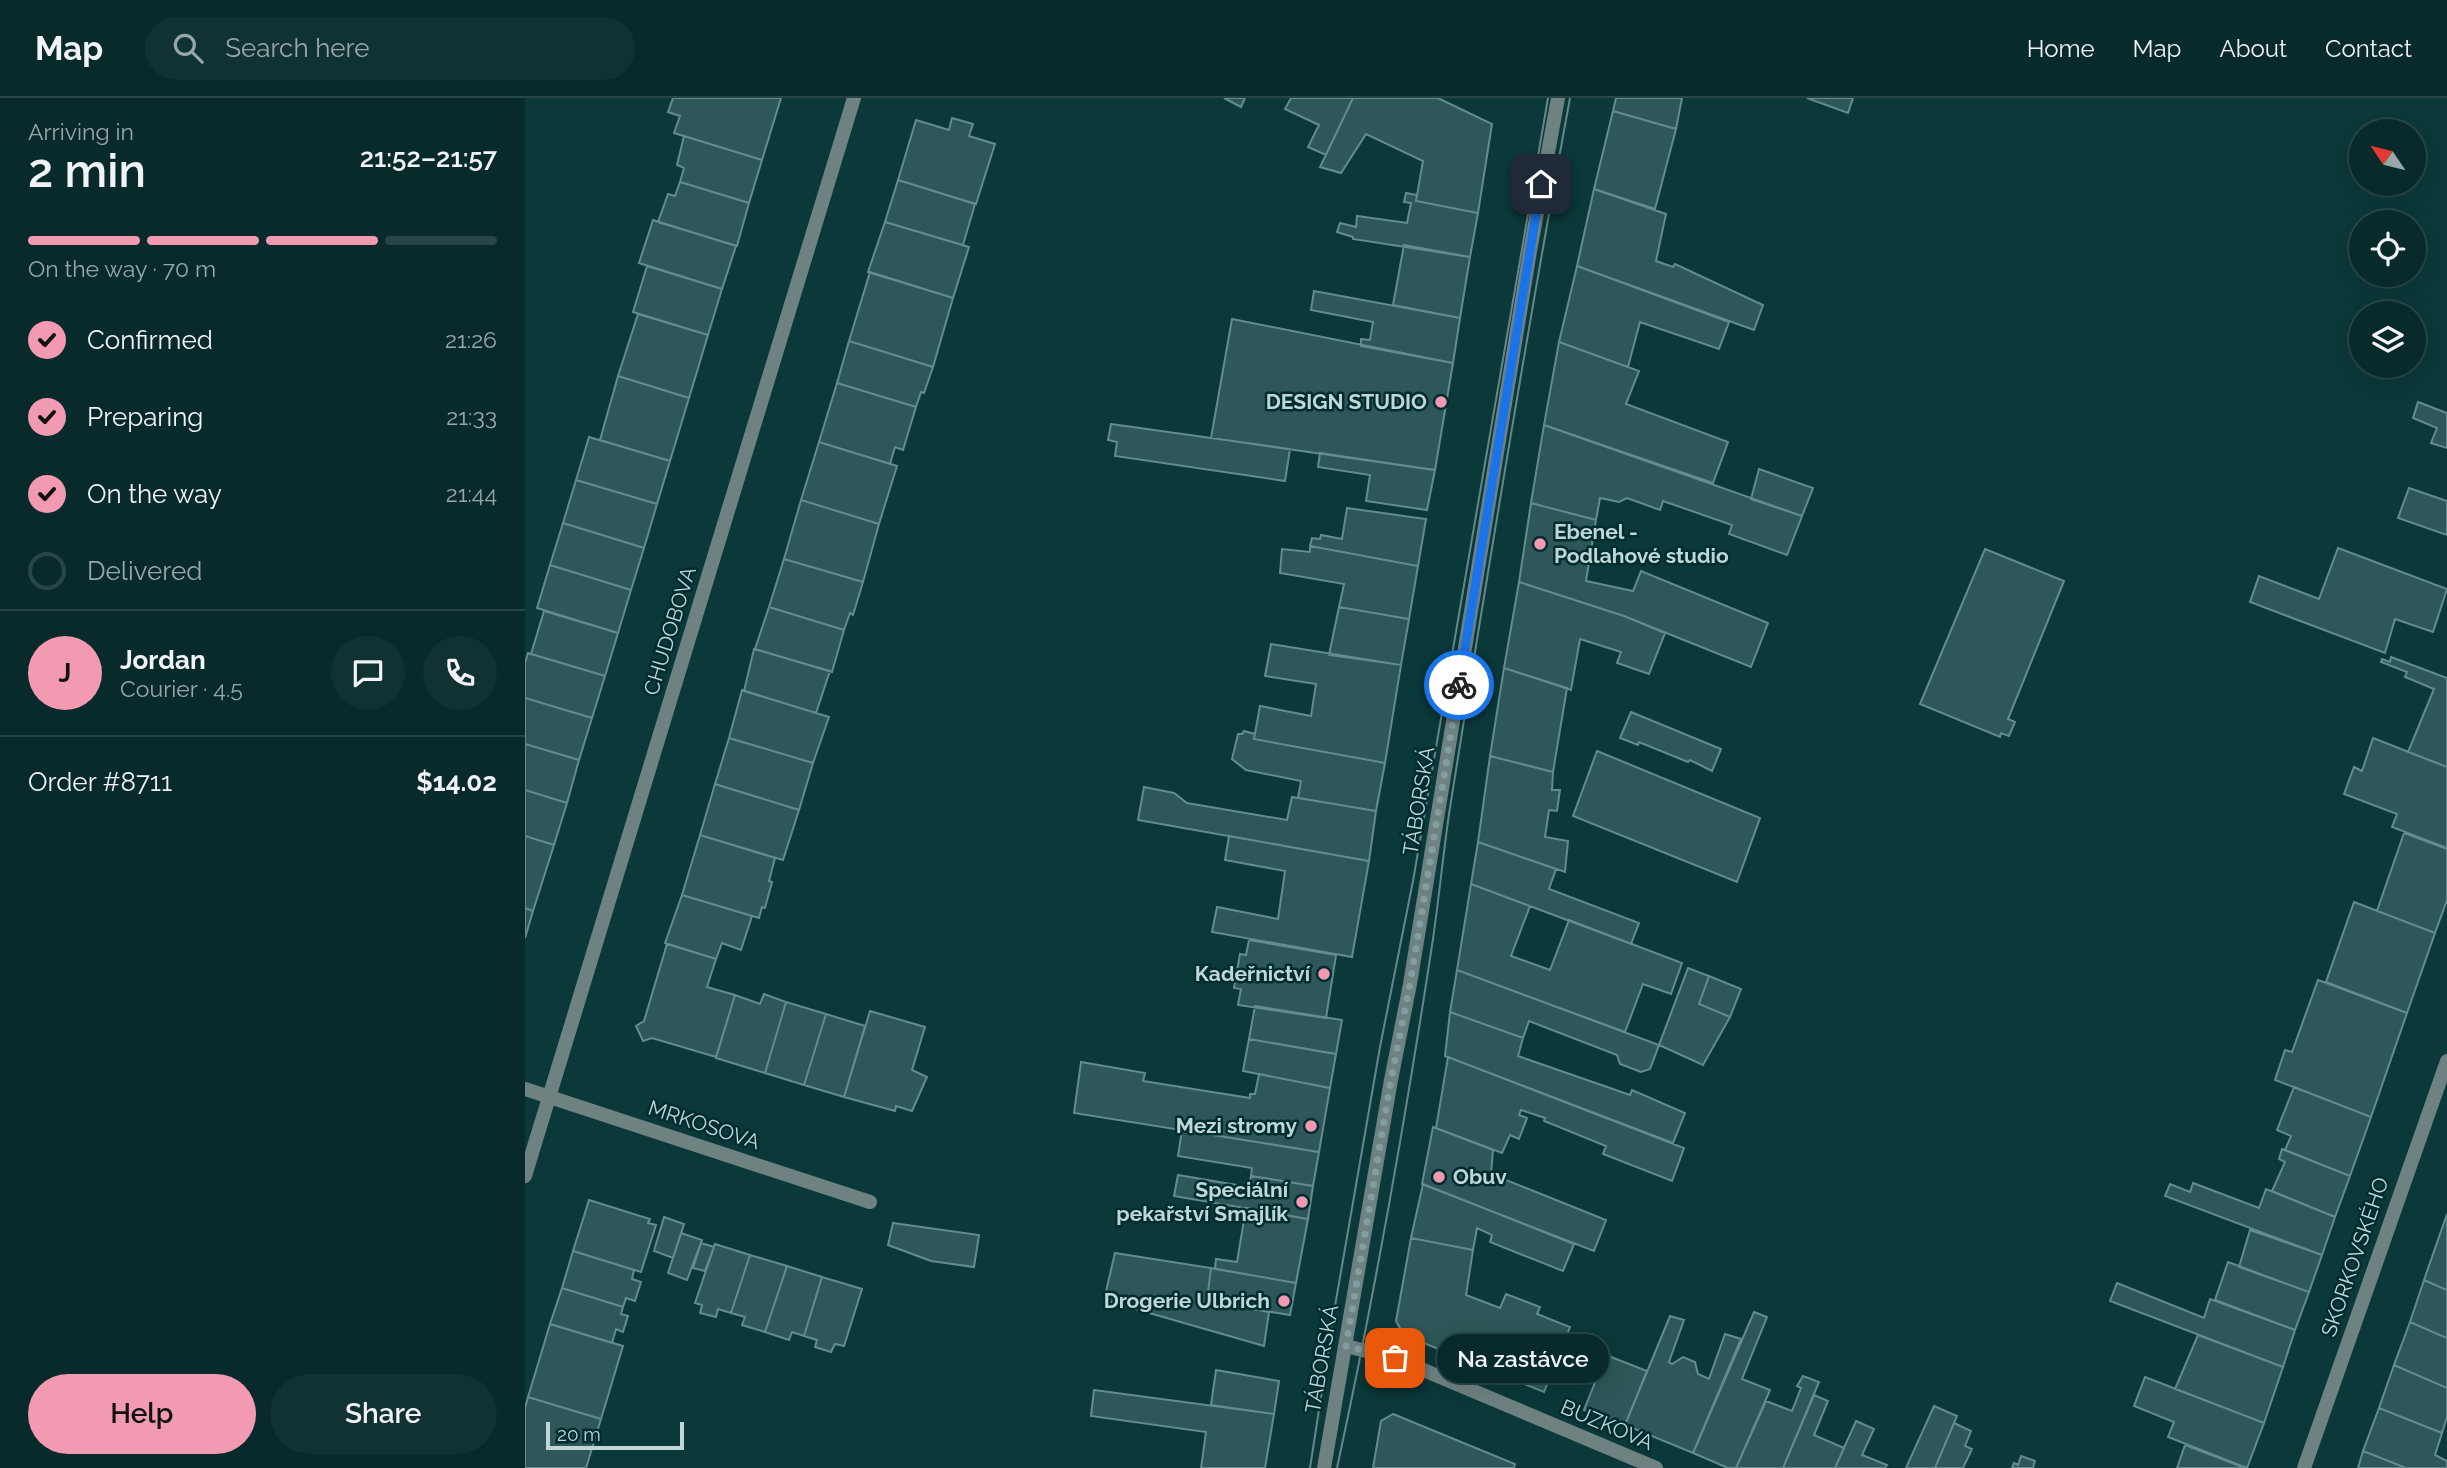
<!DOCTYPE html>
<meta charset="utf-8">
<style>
:root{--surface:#082a2b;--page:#113233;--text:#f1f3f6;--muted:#98a7a9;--line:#294647;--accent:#f19ab2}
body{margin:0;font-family:Raleway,sans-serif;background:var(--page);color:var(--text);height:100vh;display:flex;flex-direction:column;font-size:26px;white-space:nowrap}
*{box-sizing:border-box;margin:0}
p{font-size:23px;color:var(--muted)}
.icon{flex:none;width:38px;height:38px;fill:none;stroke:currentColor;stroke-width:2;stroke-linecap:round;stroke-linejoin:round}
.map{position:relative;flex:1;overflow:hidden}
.panel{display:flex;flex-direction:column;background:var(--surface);width:525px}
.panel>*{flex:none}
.needle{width:46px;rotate:305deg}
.fabs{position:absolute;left:1824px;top:21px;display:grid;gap:14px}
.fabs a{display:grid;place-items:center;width:77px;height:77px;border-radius:50%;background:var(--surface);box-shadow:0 7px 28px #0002,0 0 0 2px var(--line);font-size:35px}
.scale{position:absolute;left:21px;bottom:18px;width:138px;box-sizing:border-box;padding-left:7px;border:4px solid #c1d7d7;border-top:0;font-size:19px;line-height:24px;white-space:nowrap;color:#c1d7d7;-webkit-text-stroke:5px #002d2f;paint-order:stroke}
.pin{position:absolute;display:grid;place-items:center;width:60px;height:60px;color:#fff;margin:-30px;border-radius:14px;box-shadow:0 4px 10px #0006}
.courier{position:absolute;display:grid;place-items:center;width:70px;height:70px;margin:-35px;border:5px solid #1a73e8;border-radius:50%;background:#fff;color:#222;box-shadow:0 2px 9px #0007}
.bubble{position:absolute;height:49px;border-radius:24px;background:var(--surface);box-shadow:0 7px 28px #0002,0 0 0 2px var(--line);font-size:23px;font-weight:600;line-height:49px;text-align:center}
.summary em{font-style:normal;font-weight:600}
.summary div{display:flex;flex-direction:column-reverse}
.summary{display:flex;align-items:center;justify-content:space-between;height:119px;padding:0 28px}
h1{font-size:46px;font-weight:600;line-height:52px}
.bar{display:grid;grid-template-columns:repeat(4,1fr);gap:10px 7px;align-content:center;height:84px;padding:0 28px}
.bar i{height:9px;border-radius:5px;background:var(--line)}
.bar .active{background:var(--accent)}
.bar p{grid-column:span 4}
.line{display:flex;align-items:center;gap:18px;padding:0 28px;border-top:2px solid var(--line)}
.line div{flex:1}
.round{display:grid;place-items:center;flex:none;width:74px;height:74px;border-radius:37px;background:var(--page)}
ol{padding:0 28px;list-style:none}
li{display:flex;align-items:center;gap:21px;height:77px}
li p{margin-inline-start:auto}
li .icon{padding:7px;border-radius:50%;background:var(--accent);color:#111;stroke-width:4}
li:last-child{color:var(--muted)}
li i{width:38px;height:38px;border:4px solid var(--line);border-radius:50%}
.cta{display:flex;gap:14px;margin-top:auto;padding:14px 28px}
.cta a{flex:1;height:80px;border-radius:42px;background:var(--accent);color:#111;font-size:28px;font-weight:600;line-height:80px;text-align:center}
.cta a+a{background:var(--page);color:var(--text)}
header{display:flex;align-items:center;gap:42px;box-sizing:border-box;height:98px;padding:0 35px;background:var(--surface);border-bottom:2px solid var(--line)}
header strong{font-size:33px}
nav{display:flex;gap:38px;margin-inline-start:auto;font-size:24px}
.search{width:490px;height:63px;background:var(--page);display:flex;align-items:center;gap:18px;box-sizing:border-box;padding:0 24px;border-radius:38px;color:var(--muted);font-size:26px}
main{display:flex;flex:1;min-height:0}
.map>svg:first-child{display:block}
.building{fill:#2d5758;stroke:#628c8e;stroke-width:2}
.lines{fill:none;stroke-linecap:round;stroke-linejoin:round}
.minor{stroke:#6f8282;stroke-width:14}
.tertiary{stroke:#6f8282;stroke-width:14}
.tram{stroke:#658788;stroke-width:2}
.done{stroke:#819fa0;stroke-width:7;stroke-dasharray:0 12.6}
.route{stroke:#1a73e8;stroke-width:9}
.poi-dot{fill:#f19ab2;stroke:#002d2f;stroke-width:2.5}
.labels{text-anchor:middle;stroke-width:5;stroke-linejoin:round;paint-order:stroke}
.poi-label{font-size:21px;font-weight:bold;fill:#c1d7d7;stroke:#002d2f;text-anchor:end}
.street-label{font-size:21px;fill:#c1d7d7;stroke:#002d2f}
</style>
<header>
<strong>Map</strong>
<div class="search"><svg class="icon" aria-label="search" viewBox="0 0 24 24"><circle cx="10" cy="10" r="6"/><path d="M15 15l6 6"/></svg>Search here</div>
<nav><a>Home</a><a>Map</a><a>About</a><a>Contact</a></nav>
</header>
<main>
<section class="panel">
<div class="summary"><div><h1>2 min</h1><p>Arriving in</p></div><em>21:52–21:57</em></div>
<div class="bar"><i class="active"></i><i class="active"></i><i class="active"></i><i></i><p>On the way · 70 m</p></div>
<ol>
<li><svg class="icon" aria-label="check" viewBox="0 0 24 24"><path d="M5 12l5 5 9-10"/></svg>Confirmed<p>21:26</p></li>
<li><svg class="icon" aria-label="check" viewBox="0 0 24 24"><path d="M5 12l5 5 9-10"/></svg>Preparing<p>21:33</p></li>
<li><svg class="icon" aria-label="check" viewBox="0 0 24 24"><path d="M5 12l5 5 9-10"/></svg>On the way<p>21:44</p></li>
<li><i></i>Delivered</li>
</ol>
<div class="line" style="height:126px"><b class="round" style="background:var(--accent);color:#111">J</b><div><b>Jordan</b><p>Courier · 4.5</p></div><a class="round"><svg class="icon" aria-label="chat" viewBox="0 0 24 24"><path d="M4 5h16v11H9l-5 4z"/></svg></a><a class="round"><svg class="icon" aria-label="phone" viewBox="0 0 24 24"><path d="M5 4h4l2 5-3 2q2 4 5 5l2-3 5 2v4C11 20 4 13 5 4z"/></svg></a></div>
<div class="line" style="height:91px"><div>Order #8711</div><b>$14.02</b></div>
<div class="cta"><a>Help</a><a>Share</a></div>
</section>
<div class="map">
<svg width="1922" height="1370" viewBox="0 0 1922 1370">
<rect width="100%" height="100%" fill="#0b3839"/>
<path class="building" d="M 148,0 L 256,0 L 237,62 L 149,35 L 155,18 L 143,14 Z
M 699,0 L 720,0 L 716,9 Z
M 766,0 L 828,0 L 801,57 L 783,49 L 794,27 L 760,11 Z
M 828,0 L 913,0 L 967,26 L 953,115 L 891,103 L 898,63 L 841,36 L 816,75 L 795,69 Z
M 1091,0 L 1157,0 L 1151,31 L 1088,13 Z
M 1282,0 L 1328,0 L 1323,15 Z
M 1088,13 L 1151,31 L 1130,111 L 1069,91 Z
M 427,20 L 448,26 L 444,38 L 470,46 L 451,106 L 373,82 L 391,22 L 424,32 Z
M 159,38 L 237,62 L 224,105 L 155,84 L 159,70 L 152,67 Z
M 373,82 L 450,106 L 438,147 L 360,124 Z
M 155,84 L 224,105 L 212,148 L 133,124 L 143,96 L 150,98 Z
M 1069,91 L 1141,116 L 1131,163 L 1148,169 L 1150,166 L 1238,207 L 1229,232 L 1052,168 Z
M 881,95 L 892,97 L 891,103 L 953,115 L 945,159 L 828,141 L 828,139 L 812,134 L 815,125 L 831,129 L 832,118 L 882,125 L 886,105 L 879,104 Z
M 128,122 L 211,148 L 197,191 L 114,165 Z
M 360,124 L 444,149 L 428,200 L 343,174 Z
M 879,147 L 945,159 L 935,220 L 868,207 Z
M 122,168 L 197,191 L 183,237 L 108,214 Z
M 1052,168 L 1204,224 L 1194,251 L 1115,224 L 1103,269 L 1034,244 Z
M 345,174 L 428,200 L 408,269 L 324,243 Z
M 789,193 L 935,220 L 928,265 L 836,248 L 836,241 L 845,242 L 848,224 L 786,212 Z
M 113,216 L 183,237 L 164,300 L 93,278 Z
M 707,221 L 928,265 L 910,372 L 686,340 Z
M 324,243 L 408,269 L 399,295 L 396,294 L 391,309 L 312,285 Z
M 1034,244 L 1114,273 L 1101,306 L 1203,344 L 1188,385 L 1019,327 Z
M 93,278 L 164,300 L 145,363 L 75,342 Z
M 312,285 L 391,309 L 378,352 L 370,349 L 365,366 L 294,344 Z
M 1893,304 L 1922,315 L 1922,350 L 1906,345 L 1912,330 L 1888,320 Z
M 586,326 L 765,351 L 760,383 L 590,358 L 592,344 L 583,342 Z
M 1019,327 L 1277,418 L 1262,457 L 1204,436 L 1207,427 L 1138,403 L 1135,412 L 1102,400 L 1094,404 L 1075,400 L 1071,422 L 1006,405 Z
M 64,339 L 145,363 L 132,406 L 51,382 Z
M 294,344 L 372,368 L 354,426 L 276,402 Z
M 795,355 L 910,372 L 902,412 L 841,403 L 845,377 L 793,369 Z
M 1234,371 L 1288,390 L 1277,418 L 1226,401 Z
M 51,382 L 132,406 L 119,450 L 38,425 Z
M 1884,390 L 1922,403 L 1922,437 L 1873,420 Z
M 276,402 L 354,426 L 338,484 L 259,461 Z
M 1006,405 L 1071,422 L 1061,483 L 1108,493 L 1116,473 L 1243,525 L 1226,569 L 1099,518 L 994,484 Z
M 822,410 L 901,421 L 893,468 L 785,448 L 787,440 L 795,441 L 796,437 L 817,441 Z
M 38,425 L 119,450 L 106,492 L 25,467 Z
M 785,448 L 893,468 L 884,521 L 814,509 L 819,486 L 755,475 L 757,451 L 785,454 Z
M 1813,450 L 1922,491 L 1908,534 L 1870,521 L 1860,555 L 1725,504 L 1734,478 L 1794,501 Z
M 1460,451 L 1539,483 L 1483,621 L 1490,624 L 1484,638 L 1476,635 L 1475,639 L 1395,606 Z
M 259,461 L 338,484 L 328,517 L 325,515 L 319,532 L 244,509 Z
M 25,467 L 106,492 L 93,535 L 12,510 Z
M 994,484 L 1099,518 L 1140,535 L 1124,576 L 1092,565 L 1096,554 L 1055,541 L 1046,592 L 979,570 Z
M 244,509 L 319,532 L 307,574 L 230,551 Z
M 814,509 L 884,521 L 876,567 L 804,557 Z
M 19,513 L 93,535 L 80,578 L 6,556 Z
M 746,546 L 876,567 L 860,665 L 729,641 L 735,608 L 786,618 L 791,586 L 740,578 Z
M 229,551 L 305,573 L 291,615 L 219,593 Z
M 3,555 L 80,578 L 67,620 L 0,600 L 0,565 Z
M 1866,559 L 1922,580 L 1922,669 L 1883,654 L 1909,591 L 1880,579 L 1882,574 L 1856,564 L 1857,561 L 1865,564 Z
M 979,570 L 1042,590 L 1028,674 L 965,658 Z
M 217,592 L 304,619 L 288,665 L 204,640 Z
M 0,600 L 67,620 L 54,662 L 0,646 Z
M 1106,614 L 1196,651 L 1187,673 L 1165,662 L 1163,664 L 1114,644 L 1113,647 L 1095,640 Z
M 719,633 L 730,636 L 729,641 L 860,665 L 851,713 L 773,700 L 776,683 L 721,672 L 707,661 L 713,636 L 717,636 Z
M 204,640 L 288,665 L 274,712 L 190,686 Z
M 1848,640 L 1922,669 L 1922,750 L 1867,729 L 1872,716 L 1819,696 L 1829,669 L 1837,673 Z
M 0,646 L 54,662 L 42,705 L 0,692 Z
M 1072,653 L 1235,720 L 1212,784 L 1048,718 Z
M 965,658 L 1028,674 L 1027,692 L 1035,692 L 1032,713 L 1024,712 L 1020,739 L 1043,743 L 1040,774 L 953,744 Z
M 190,686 L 274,712 L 258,762 L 175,737 Z
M 619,689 L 649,695 L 662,705 L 762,722 L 767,699 L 851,713 L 844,763 L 613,722 Z
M 0,692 L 42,705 L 29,747 L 0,738 Z
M 1879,735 L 1922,751 L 1922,802 L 1910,835 L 1852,813 Z
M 175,737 L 250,760 L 244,783 L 247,784 L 240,810 L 237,809 L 234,820 L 157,797 Z
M 0,738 L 29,747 L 8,813 L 0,810 Z
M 704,738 L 844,763 L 827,859 L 687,834 L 692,809 L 753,821 L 760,773 L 700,762 Z
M 953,744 L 1031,771 L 1024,791 L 1114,825 L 1106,846 L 946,786 Z
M 946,786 L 1005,808 L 986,858 L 1025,872 L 1044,822 L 1157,865 L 1146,896 L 1118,886 L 1100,934 L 932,872 Z
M 157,797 L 227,818 L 216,852 L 197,845 L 191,861 L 140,845 Z
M 1829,804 L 1910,835 L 1882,915 L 1801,884 Z
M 0,810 L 8,813 L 0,840 Z
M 724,842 L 811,857 L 801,920 L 713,907 L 716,891 L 709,890 L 715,856 L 721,857 Z
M 142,846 L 191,861 L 182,889 L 210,897 L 191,959 L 127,940 L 118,943 L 111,928 L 119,923 Z
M 1163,870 L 1184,878 L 1174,906 L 1205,919 L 1178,967 L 1134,947 Z
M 932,872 L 1134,947 L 1125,971 L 1116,974 L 1095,966 L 1092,957 L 1004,923 L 998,940 L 925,914 Z
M 1184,878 L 1216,891 L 1205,919 L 1174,906 Z
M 1793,882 L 1882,915 L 1846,1019 L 1750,982 L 1760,952 L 1767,954 Z
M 239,896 L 261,904 L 240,975 L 191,960 L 210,897 L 235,906 Z
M 261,904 L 301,916 L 279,987 L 240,975 Z
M 730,908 L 817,922 L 811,956 L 724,941 Z
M 345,913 L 400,929 L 387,972 L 402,979 L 387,1013 L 371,1008 L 370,1013 L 319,999 Z
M 925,914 L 998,940 L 993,958 L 1105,997 L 1107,992 L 1160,1015 L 1148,1045 L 920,958 Z
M 301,916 L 340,928 L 319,999 L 279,987 Z
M 724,941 L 811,956 L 805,990 L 718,973 Z
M 923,959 L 1159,1050 L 1147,1083 L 1078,1056 L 1081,1048 L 1019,1023 L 1020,1020 L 996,1012 L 994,1017 L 1002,1020 L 994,1041 L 985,1037 L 977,1055 L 911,1030 Z
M 556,964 L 620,975 L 618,983 L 725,1000 L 725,996 L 730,996 L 734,976 L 805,990 L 794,1054 L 549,1015 Z
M 1769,989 L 1846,1019 L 1825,1078 L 1760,1052 L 1766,1038 L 1752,1032 Z
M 908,1029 L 968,1052 L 966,1076 L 1081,1122 L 1069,1153 L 897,1086 Z
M 657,1032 L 794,1054 L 788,1088 L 726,1078 L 727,1070 L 653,1058 Z
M 1757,1051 L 1825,1078 L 1810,1119 L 1747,1093 L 1760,1064 L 1754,1061 Z
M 653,1077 L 724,1089 L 726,1078 L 788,1088 L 783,1121 L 649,1098 Z
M 1668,1085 L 1734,1110 L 1741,1091 L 1810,1119 L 1797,1157 L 1640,1098 L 1645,1086 L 1665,1094 Z
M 898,1086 L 1049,1146 L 1038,1173 L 965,1144 L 967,1137 L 952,1130 L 948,1152 L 886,1140 Z
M 64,1102 L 125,1121 L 123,1125 L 131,1127 L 116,1174 L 48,1153 Z
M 721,1110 L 783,1121 L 771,1185 L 690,1171 L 691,1161 L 712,1164 Z
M 1922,1116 L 1922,1192 L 1899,1182 Z
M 139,1119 L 159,1126 L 148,1160 L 129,1153 Z
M 368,1125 L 454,1137 L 449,1169 L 406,1163 L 363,1147 Z
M 1725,1132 L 1797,1157 L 1784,1194 L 1714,1169 Z
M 156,1135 L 177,1142 L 162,1182 L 143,1175 Z
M 886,1140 L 948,1152 L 941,1197 L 975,1210 L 981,1196 L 1015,1209 L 1012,1216 L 1045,1229 L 1019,1294 L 879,1237 L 871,1223 Z
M 176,1145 L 189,1149 L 180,1173 L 168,1170 Z
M 190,1146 L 225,1157 L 206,1215 L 193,1211 L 191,1219 L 175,1215 L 177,1207 L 170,1205 Z
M 48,1153 L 109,1172 L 107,1181 L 116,1184 L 110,1203 L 101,1200 L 98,1209 L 37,1190 Z
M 590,1155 L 686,1170 L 683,1195 L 706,1198 L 705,1207 L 744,1214 L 739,1248 L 579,1202 Z
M 225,1157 L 262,1168 L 240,1234 L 217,1227 L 220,1219 L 206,1215 Z
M 1703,1164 L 1784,1194 L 1770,1232 L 1690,1202 Z
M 262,1168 L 297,1179 L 279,1238 L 267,1234 L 264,1242 L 240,1234 Z
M 686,1170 L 771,1185 L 765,1217 L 705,1207 L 706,1198 L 683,1195 Z
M 297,1179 L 337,1191 L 319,1248 L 310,1246 L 306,1254 L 290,1249 L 292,1242 L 279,1238 Z
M 1899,1182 L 1922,1192 L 1922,1240 L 1885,1224 Z
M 1592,1185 L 1679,1220 L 1685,1201 L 1770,1232 L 1758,1269 L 1585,1203 Z
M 37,1190 L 98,1209 L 96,1216 L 103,1218 L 98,1234 L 91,1231 L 87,1245 L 25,1226 Z
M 1229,1214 L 1242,1219 L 1217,1281 L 1245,1292 L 1211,1370 L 1203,1370 L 1168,1355 Z
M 1145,1218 L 1159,1222 L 1144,1264 L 1147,1266 L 1158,1259 L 1170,1264 L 1173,1276 L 1184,1281 L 1200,1236 L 1216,1241 L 1168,1355 L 1100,1327 Z
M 1885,1224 L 1922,1240 L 1922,1290 L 1869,1267 Z
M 25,1226 L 98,1248 L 76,1321 L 3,1299 Z
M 1673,1237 L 1758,1269 L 1739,1325 L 1650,1291 Z
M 1081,1257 L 1122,1273 L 1100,1327 L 1059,1312 Z
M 1869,1267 L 1922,1290 L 1922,1319 L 1917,1335 L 1854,1310 Z
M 691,1272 L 754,1283 L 749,1316 L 686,1307 Z
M 1278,1278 L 1294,1284 L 1258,1370 L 1211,1370 L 1241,1303 L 1267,1313 L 1276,1290 L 1272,1288 Z
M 1620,1279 L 1739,1325 L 1722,1370 L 1643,1339 L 1649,1324 L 1609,1308 Z
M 569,1292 L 749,1316 L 740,1370 L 676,1370 L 681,1334 L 566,1318 Z
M 1289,1297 L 1303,1303 L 1289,1337 L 1319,1350 L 1310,1370 L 1258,1370 Z
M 3,1299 L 76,1321 L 61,1370 L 0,1370 L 0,1310 Z
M 1409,1308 L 1432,1318 L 1410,1370 L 1381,1370 Z
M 1854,1310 L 1917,1335 L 1910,1357 L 1922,1363 L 1922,1370 L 1881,1370 L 1838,1353 Z
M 868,1316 L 990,1366 L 989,1370 L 848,1370 L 856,1323 Z
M 1331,1323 L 1349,1331 L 1337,1357 L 1362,1367 L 1360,1370 L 1310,1370 Z
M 1429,1325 L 1446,1333 L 1440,1348 L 1447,1351 L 1438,1370 L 1410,1370 Z
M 1660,1347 L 1720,1370 L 1652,1370 Z
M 1838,1353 L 1881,1370 L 1833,1370 Z
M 1496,1358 L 1510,1363 L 1508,1370 L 1487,1370 L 1489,1365 L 1493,1367 Z"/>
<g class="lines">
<path class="minor" d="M 0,991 L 345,1104
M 0,1078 L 329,0
M 821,1248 L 870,1260 L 1131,1370
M 1779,1370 L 1922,963"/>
<path class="tertiary" d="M 799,1370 L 866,982 L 885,886 L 1005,153 L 1033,0"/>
<path class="tram" d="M 785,1370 L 810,1208 L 855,949 L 888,783 L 1023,0
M 812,1370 C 850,1195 881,1018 908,841 C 914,799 918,758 924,716 C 962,477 1001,238 1045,0"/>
</g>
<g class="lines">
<path class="done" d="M 870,1260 L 821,1248 L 866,982 L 885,886 L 934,587"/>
<path class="route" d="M 934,587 L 1016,86"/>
</g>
<g class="poi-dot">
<circle cx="916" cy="304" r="7"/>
<circle cx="1015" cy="446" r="7"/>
<circle cx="799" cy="876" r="7"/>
<circle cx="786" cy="1028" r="7"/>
<circle cx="914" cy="1079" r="7"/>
<circle cx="777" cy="1104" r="7"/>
<circle cx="759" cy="1203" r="7"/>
</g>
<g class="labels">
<g class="poi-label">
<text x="902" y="311">DESIGN STUDIO</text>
<text x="1029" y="441" text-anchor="start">Ebenel -<tspan x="1029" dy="24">Podlahové studio</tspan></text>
<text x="785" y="883">Kadeřnictví</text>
<text x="772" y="1035">Mezi stromy</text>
<text x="928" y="1086" text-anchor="start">Obuv</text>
<text x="763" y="1099">Speciální<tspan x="763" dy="24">pekařství Smajlík</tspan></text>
<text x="745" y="1210">Drogerie Ulbrich</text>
</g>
<g class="street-label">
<text transform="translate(145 533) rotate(-73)" y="7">CHUDOBOVA</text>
<text transform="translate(894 703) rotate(-81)" y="7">TÁBORSKÁ</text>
<text transform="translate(179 1027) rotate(18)" y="7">MRKOSOVA</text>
<text transform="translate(1830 1159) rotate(-71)" y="7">SKORKOVSKÉHO</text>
<text transform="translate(797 1261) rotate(-80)" y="7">TÁBORSKÁ</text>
<text transform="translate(1082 1327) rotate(23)" y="7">BUZKOVA</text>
</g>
</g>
</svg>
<div class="fabs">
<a><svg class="needle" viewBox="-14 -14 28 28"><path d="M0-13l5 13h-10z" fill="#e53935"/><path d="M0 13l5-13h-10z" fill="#98a7a9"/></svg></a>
<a><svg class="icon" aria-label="locate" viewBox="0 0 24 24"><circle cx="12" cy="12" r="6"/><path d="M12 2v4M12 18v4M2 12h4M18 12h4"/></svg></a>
<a><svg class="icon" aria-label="layers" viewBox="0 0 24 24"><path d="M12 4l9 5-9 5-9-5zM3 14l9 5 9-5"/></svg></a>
</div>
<div class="scale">20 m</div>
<div class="pin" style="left:870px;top:1260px;background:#ea580c"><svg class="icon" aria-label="bag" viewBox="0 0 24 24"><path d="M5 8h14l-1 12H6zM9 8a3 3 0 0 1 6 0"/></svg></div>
<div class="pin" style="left:1016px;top:86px;background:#1f2937"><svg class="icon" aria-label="home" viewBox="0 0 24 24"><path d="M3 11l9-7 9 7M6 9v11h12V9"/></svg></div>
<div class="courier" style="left:934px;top:587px"><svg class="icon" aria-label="bike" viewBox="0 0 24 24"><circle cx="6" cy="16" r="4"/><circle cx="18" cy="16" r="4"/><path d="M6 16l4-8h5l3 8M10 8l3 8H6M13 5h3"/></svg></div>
<div class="bubble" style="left:912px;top:1236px;width:172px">Na zastávce</div>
</div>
</main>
